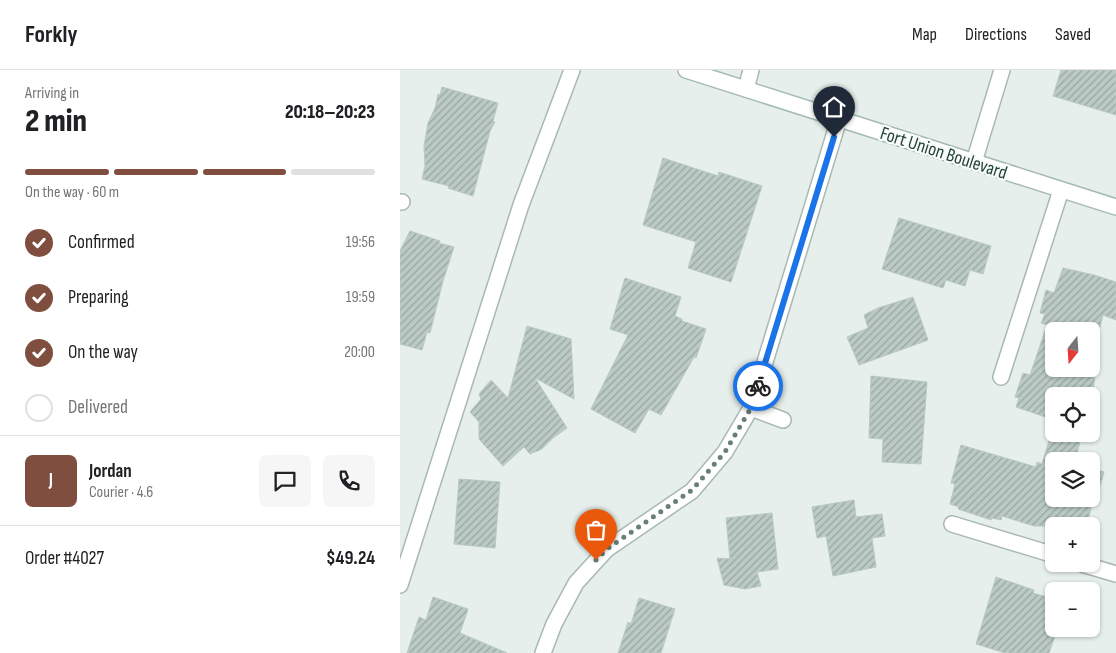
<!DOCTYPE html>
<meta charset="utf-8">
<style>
:root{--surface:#fff;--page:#f6f6f6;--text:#202124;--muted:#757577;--line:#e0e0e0;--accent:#7f4e3f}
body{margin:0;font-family:"Sofia Sans Condensed",sans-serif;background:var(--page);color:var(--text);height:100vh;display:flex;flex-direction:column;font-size:19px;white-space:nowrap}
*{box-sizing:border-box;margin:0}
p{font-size:16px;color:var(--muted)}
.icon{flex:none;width:28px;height:28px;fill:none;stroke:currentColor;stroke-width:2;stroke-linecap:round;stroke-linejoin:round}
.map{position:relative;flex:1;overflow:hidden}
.details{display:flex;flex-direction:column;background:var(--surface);width:400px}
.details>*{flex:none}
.needle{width:32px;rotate:197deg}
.controls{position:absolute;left:645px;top:252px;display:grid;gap:10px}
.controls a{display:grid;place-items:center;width:55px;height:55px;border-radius:8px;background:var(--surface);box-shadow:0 1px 4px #0004;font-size:25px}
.pin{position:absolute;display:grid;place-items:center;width:42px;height:42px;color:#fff;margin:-51px -21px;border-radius:50% 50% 50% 0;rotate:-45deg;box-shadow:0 0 5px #0007}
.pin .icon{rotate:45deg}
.courier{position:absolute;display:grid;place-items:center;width:50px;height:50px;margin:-25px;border:4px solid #1a73e8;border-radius:50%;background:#fff;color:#222;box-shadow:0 1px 6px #0007}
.summary em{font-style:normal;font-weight:800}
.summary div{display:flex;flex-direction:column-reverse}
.summary{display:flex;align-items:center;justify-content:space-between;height:85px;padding:0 25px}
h1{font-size:32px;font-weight:800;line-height:38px}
.bar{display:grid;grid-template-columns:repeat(4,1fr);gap:8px 5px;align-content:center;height:60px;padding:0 25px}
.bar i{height:6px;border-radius:4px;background:var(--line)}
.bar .on{background:var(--accent)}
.bar p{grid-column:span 4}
.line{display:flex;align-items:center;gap:12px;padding:0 25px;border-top:1px solid var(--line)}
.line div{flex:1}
.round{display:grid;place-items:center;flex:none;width:52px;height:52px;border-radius:8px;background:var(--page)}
ol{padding:0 25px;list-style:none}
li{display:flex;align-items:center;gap:15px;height:55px}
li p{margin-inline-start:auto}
li .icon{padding:5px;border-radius:50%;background:var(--accent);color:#fff;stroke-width:4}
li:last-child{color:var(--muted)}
li i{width:28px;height:28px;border:2px solid var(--line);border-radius:50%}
header{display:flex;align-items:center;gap:30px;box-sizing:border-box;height:70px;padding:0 25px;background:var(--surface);border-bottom:1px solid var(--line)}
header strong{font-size:24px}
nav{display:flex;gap:28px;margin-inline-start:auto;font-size:18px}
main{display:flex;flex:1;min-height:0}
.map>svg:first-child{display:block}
.building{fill:url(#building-hatch);stroke:#b8c9c2}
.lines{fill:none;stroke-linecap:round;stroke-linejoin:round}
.service-casing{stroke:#a8b8b2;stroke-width:18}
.minor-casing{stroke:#a8b8b2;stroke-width:18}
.secondary-casing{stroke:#a4bbb3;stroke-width:18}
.service{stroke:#fff;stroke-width:15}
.minor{stroke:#fff;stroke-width:15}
.secondary{stroke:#fff;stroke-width:15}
.done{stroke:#687f78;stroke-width:5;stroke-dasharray:0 9}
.route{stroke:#1a73e8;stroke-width:6}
.labels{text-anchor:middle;stroke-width:4.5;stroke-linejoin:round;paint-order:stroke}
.street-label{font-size:19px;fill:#24423a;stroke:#f7fbf9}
</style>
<header>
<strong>Forkly</strong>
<nav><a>Map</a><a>Directions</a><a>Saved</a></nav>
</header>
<main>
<section class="details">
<div class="summary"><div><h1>2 min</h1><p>Arriving in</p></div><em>20:18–20:23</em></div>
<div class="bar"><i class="on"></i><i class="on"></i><i class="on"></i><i></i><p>On the way · 60 m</p></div>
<ol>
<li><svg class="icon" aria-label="check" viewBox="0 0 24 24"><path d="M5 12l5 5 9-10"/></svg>Confirmed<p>19:56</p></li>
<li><svg class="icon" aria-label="check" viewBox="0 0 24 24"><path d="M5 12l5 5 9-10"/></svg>Preparing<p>19:59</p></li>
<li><svg class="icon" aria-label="check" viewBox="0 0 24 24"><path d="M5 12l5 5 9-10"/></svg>On the way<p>20:00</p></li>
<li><i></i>Delivered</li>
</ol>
<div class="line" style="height:90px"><b class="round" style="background:var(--accent);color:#fff">J</b><div><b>Jordan</b><p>Courier · 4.6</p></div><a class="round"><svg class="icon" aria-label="chat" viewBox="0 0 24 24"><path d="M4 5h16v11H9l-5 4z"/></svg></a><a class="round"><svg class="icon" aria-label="phone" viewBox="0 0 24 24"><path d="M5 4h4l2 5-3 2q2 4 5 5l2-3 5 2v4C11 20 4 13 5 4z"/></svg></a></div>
<div class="line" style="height:65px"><div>Order #4027</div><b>$49.24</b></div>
</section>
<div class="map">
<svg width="716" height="583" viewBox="0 0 716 583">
<defs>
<pattern id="building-hatch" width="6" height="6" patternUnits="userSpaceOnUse" patternTransform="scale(1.25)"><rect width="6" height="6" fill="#bbcac4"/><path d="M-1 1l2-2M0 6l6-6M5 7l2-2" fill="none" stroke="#98a6a0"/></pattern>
</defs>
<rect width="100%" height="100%" fill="#e6efeb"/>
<path class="building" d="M 661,0 L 716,0 L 716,45 L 653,26 Z
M 42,17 L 98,33 L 93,51 L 95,52 L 90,61 L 73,126 L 48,118 L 49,116 L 22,109 L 25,96 L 24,76 L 28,53 L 35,38 L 38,24 L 40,25 Z
M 263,88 L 318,106 L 319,102 L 362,116 L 331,212 L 288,198 L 296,172 L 243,155 Z
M 499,148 L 591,176 L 583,204 L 570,200 L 565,216 L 546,210 L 543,218 L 482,199 Z
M 10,161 L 40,171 L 39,173 L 54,177 L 43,211 L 30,263 L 27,262 L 22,280 L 0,274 L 0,181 Z
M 663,198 L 694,205 L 716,212 L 716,250 L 703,245 L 691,293 L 691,261 L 654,261 L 654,299 L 691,299 L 691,297 L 694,298 L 692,307 L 695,308 L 691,330 L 691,326 L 654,326 L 654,350 L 616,337 L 619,328 L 615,327 L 623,303 L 630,305 L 647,255 L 641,253 L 645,244 L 640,243 L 646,220 L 654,223 Z
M 225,208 L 281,227 L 275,246 L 282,249 L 282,251 L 306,259 L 296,288 L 294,287 L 261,345 L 249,339 L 235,363 L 191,339 L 228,265 L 210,259 Z
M 513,227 L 528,270 L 459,295 L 447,267 L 468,258 L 464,245 L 478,238 Z
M 127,256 L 171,269 L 174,329 L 135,308 L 167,358 L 153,368 L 142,379 L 130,384 L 124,377 L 103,396 L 79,369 L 79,352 L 70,342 L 81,329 L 79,324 L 91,310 L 108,328 Z
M 471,306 L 527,312 L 521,394 L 482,392 L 483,369 L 469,368 Z
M 654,354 L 654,364 L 682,364 L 675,391 L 654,391 L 654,429 L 691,429 L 691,398 L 704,402 L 697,426 L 694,426 L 688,450 L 681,447 L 679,456 L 634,456 L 602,446 L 601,450 L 592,448 L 591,450 L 558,439 L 559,437 L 550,434 L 555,414 L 551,413 L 561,375 L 636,397 L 637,392 L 642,394 Z
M 59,409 L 100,412 L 95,478 L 54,474 Z
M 454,430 L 456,447 L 482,444 L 485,466 L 472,468 L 476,497 L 433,506 L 426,466 L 417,468 L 412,437 Z
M 372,443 L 378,499 L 357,502 L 361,516 L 345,519 L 324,515 L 317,488 L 330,489 L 326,448 Z
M 596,507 L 634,520 L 633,523 L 654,529 L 654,569 L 649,583 L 605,583 L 576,574 Z
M 33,527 L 68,539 L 60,563 L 107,583 L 7,583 L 19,547 L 26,550 Z
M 239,528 L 275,539 L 261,583 L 218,583 L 228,552 L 231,554 Z"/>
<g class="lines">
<defs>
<path id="service" d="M 601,307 L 661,120
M 351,338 L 383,350
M 552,454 L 654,485
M 186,457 L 207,479
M 682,494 L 716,504
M 0,515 L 121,135 L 172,0"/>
<path id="minor" d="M 346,19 L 351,0
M 574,92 L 602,0
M 0,132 L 2,132
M 143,583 L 154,554 L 176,513 L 207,479 L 292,421 L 325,382 L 351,338 L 439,49"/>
<path id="secondary" d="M 286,0 L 716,137"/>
</defs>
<use href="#service" class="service-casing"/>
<use href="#minor" class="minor-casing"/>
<use href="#secondary" class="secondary-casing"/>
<use href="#service" class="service"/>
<use href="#minor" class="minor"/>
<use href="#secondary" class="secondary"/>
</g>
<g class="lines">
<path class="done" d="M 196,490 L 207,479 L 292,420 L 325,382 L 351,338 L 358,316"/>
<path class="route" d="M 358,316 L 434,67"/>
</g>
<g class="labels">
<g class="street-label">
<text transform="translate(544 82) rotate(18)" y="7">Fort Union Boulevard</text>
</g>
</g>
</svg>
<div class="controls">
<a><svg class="needle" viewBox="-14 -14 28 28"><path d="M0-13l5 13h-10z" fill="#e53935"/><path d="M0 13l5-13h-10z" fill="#757577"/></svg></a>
<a><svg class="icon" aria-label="locate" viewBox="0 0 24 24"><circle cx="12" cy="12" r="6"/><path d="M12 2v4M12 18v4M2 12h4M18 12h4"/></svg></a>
<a><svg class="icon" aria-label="layers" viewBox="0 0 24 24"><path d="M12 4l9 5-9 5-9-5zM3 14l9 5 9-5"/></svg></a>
<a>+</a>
<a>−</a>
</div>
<div class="pin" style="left:196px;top:490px;background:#ea580c"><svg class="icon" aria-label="bag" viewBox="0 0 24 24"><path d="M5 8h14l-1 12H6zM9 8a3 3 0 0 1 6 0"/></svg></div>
<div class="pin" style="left:434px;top:67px;background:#1f2937"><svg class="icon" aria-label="home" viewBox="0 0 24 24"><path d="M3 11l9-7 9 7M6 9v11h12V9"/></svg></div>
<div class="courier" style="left:358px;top:316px"><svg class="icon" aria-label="bike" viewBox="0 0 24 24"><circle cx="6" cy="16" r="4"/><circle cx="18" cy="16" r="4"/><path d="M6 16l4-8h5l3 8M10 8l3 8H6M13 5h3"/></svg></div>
</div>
</main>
